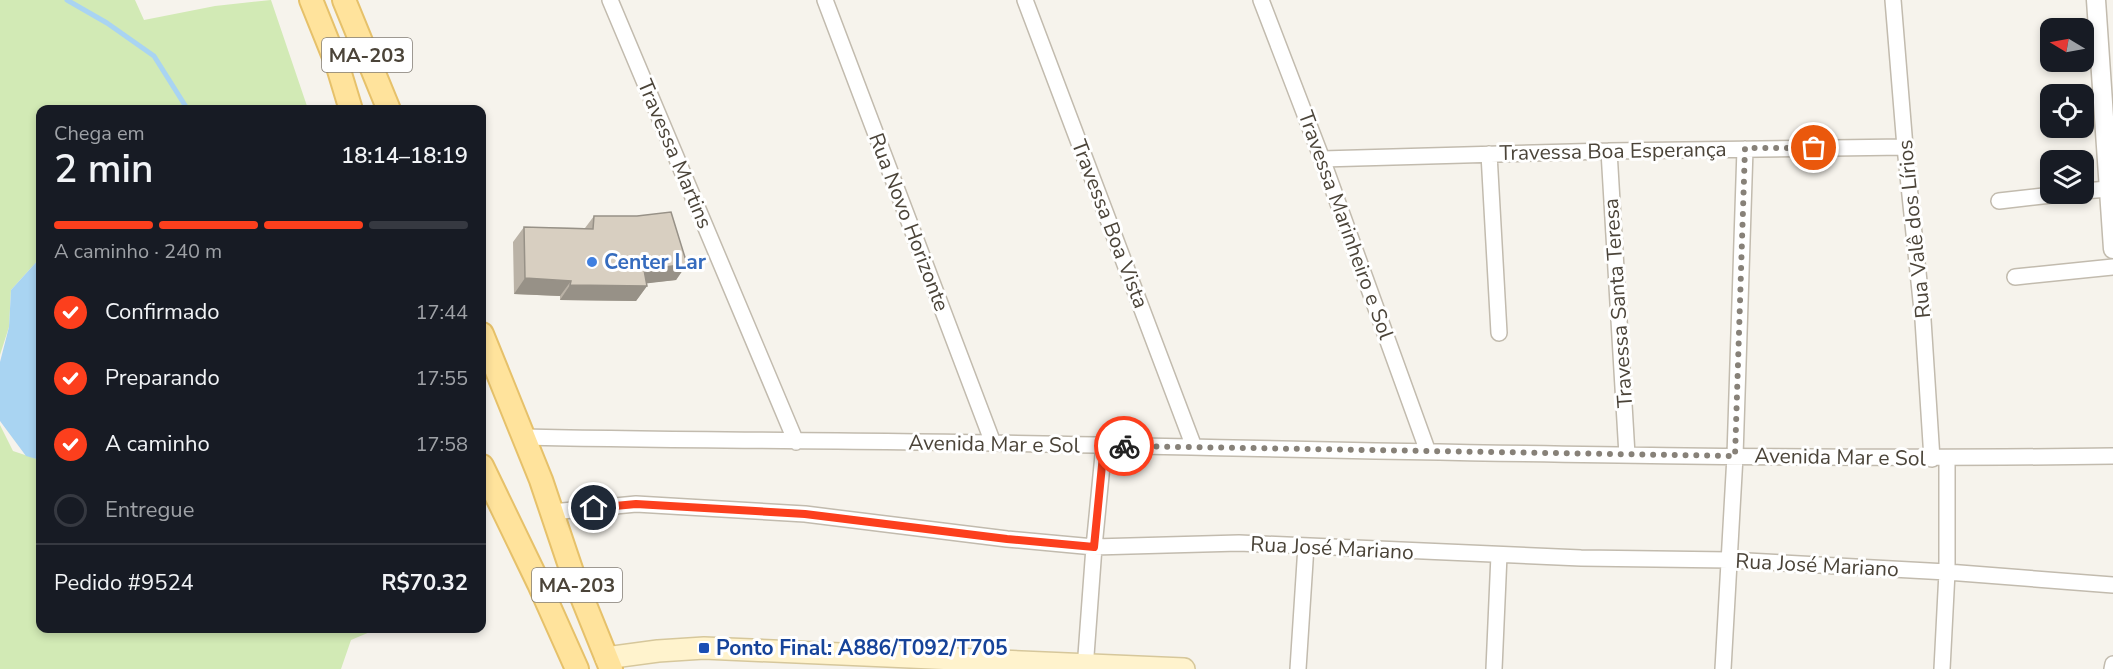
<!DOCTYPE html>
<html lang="pt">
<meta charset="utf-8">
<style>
:root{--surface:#171b24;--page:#20242c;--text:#f1f3f6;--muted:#9ea1a6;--line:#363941;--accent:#fc3f1d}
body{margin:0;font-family:"Nunito Sans",sans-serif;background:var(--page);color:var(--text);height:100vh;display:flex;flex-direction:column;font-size:22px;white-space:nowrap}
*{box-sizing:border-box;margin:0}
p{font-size:20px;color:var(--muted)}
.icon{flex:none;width:33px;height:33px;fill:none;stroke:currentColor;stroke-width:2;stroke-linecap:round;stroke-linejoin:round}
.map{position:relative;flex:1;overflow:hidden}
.sheet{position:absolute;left:36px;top:105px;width:450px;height:528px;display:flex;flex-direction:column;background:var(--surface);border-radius:12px;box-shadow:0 3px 9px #0003}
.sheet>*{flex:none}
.needle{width:39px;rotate:280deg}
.fabs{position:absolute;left:2040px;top:18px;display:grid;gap:12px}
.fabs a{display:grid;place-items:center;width:54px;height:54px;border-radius:12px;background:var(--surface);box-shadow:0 3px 9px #0003;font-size:30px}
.pin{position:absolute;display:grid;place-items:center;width:51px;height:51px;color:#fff;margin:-26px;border:3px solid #fff;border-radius:50%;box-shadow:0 2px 6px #0007}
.courier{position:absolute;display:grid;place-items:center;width:60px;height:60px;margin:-30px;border:4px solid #fc3f1d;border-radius:50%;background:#fff;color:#222;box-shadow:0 2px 8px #0007}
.head em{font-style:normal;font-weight:600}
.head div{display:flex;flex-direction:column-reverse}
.head{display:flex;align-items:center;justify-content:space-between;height:102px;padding:0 18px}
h1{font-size:39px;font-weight:600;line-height:45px}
.bar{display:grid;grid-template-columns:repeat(4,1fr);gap:9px 6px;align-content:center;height:72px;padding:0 18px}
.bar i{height:8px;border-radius:4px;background:var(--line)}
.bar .on{background:var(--accent)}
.bar p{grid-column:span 4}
.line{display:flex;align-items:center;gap:15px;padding:0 18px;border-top:2px solid var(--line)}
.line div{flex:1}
ol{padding:0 18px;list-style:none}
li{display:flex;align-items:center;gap:18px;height:66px}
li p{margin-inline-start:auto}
li .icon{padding:6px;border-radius:50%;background:var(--accent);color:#fff;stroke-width:4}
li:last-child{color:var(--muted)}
li i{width:33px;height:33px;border:3px solid var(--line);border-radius:50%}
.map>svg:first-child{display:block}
.green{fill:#d2eab5}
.water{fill:#a9d4f2}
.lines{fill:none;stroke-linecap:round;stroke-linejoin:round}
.stream{stroke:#a9d4f2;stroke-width:5}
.minor-casing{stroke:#c2bbae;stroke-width:18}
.tertiary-casing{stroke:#c2bbae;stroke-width:21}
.secondary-casing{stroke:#d6c79b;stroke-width:24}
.primary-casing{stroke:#e6c16a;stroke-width:26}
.minor{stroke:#fff;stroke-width:15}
.tertiary{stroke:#fff;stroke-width:18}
.secondary{stroke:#fff3cd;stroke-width:21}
.primary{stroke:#ffe39c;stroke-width:22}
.wall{fill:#bab2a6}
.shaded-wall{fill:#979187}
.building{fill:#d8cfc1;stroke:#979187;stroke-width:1.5}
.done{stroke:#878178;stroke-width:6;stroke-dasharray:0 10.8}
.route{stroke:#fc3f1d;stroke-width:8}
.shop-dot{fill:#3f7fe0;stroke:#fff;stroke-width:2}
.transit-dot{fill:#1a4fb4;stroke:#fff;stroke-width:2}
.labels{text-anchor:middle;stroke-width:6;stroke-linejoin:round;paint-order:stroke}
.shield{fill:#fff;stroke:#817c74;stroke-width:1.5}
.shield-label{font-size:20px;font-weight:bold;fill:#4b4439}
.street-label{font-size:21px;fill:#4b4439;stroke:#fff}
.shop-label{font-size:21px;font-weight:bold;fill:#366cbe;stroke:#fff;text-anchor:start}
.transit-label{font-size:21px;font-weight:bold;fill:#164399;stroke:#fff;text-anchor:start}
</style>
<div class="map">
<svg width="2113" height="669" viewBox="0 0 2113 669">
<rect width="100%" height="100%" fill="#f6f3ec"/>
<path class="green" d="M 0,0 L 135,0 L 144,20 L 215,6 L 271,0 L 308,109 L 40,110 L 40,258 L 11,290 L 9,327 L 0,355 Z
M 0,425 L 13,451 L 40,460 L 40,628 L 377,629 L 351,640 L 341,669 L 0,669 Z"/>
<path class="water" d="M 40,258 L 40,460 L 26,456 L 0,421 L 0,362 L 9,327 L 11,290 Z"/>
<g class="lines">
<path class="stream" d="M 67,0 L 107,23 L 154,56 L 188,110"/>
<defs>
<path id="minor" d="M 610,0 L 796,442
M 825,0 L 993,443
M 1025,0 L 1194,447
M 1261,0 L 1322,159 L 1428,452
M 1893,0 L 1905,147 L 1923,320 L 1932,459
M 1609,151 L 1627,455
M 1489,154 L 1499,333
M 1322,159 L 1609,151 L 1905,147
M 2084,191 L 2108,189
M 1999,201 L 2060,194
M 2015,277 L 2113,267
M 524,437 C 697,441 870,440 1043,444 C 1399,451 1756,461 2113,456
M 552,512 L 636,504 L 805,514 L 1007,539 L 1094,547 L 1239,543 L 1581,558 L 1729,560 L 1947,572 L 2113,585
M 1085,669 L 1094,547 L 1104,445
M 1298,669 L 1306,546
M 1494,669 L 1499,555
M 1723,669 L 1735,456 L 1745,149
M 1942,669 L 1947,572 L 1947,458
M 2112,669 L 2113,664"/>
<path id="tertiary" d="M 2096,0 L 2113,249"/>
<path id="secondary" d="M 606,658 L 658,651 L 704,648 L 1184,669"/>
<path id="primary" d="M 311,0 L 338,67 L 351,110
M 344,0 L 389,110
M 482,334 L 541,480 L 573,575 L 611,669
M 482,466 L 539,584 L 577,669"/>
</defs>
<use href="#minor" class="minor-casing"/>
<use href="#tertiary" class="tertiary-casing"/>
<use href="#secondary" class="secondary-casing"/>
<use href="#primary" class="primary-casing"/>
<use href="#minor" class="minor"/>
<use href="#tertiary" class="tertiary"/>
<use href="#secondary" class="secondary"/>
<use href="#primary" class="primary"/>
</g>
<path class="wall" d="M 594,216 L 687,264 L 676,280 L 646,283 L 647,286 L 636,301 L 560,300 L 560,296 L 514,294 L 513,242 L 524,227 L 585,228 Z"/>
<path class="shaded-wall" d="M 687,264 L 676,280 L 633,285 L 644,270 Z
M 525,278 L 571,281 L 560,296 L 514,294 Z
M 570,285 L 647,286 L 636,301 L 560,300 Z"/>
<path class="building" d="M 671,212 L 687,264 L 644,270 L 647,286 L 570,285 L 571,281 L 525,278 L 524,227 L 593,229 L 594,216 L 637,216 Z"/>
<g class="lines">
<path class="done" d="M 1124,446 L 1735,456 L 1745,148 L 1814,148"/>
<path class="route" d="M 594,508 L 636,504 L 805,514 L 1007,539 L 1094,547 L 1104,445 L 1124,446"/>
</g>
<circle class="shop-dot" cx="592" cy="262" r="6"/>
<rect class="transit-dot" x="698" y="642" width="12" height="12" rx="3"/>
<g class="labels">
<g class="shield">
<rect x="322" y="38" width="90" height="34" rx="4.5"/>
<rect x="532" y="568" width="90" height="34" rx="4.5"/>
</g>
<g class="shield-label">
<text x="367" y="62">MA-203</text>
<text x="577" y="592">MA-203</text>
</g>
<g class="street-label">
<text transform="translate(1613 151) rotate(-1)" y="7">Travessa Boa Esperança</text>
<text transform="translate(675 154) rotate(67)" y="7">Travessa Martins</text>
<text transform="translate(909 222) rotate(69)" y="7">Rua Novo Horizonte</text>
<text transform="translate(1110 224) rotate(69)" y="7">Travessa Boa Vista</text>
<text transform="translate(1346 225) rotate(70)" y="7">Travessa Marinheiro e Sol</text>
<text transform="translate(1914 229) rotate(-96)" y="7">Rua Valê dos Lírios</text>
<text transform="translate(1618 303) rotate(-94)" y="7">Travessa Santa Teresa</text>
<text transform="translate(994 444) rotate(1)" y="7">Avenida Mar e Sol</text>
<text transform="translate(1840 457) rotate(1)" y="7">Avenida Mar e Sol</text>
<text transform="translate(1332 548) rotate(3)" y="7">Rua José Mariano</text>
<text transform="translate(1817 565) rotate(3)" y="7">Rua José Mariano</text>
</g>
<g class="shop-label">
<text x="604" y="269">Center Lar</text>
</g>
<g class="transit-label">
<text x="716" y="655">Ponto Final: A886/T092/T705</text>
</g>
</g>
</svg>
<div class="fabs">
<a><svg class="needle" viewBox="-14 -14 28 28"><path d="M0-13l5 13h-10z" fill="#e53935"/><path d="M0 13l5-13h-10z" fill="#9ea1a6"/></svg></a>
<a><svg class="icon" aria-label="locate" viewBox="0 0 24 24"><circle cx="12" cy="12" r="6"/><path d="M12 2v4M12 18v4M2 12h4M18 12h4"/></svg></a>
<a><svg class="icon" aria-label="layers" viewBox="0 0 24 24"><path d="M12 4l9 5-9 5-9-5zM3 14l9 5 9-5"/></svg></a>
</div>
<div class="pin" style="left:1814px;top:148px;background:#ea580c"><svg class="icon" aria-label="bag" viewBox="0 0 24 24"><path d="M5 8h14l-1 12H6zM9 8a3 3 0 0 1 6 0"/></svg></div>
<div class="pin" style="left:594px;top:508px;background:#1f2937"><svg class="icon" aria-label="home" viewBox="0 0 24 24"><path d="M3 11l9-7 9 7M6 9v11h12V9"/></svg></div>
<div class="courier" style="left:1124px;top:446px"><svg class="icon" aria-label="bike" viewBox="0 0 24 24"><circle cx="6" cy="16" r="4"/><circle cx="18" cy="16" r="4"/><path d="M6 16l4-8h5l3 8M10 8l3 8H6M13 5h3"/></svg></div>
<section class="sheet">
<div class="head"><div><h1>2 min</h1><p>Chega em</p></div><em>18:14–18:19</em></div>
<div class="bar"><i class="on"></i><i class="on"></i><i class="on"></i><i></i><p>A caminho · 240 m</p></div>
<ol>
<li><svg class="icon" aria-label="check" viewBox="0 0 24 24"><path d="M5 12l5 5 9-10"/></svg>Confirmado<p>17:44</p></li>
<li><svg class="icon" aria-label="check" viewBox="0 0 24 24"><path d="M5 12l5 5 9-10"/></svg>Preparando<p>17:55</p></li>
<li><svg class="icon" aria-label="check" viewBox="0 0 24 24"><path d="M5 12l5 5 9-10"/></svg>A caminho<p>17:58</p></li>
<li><i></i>Entregue</li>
</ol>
<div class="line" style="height:78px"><div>Pedido #9524</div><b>R$70.32</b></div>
</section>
</div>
